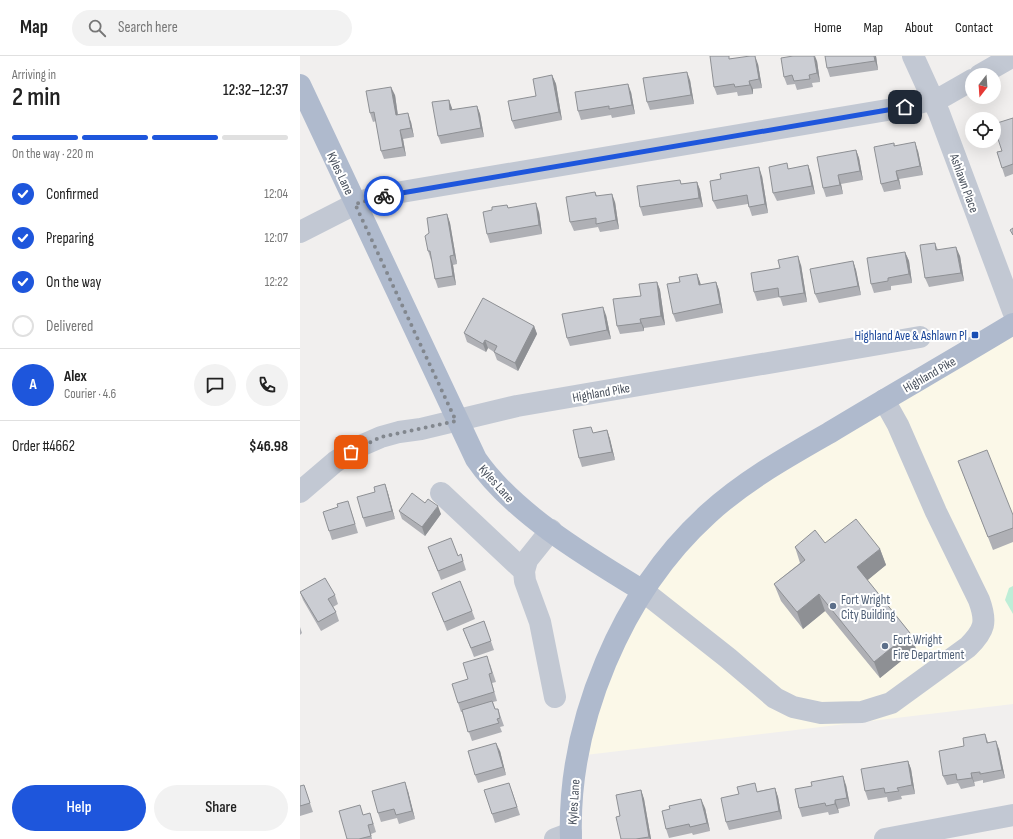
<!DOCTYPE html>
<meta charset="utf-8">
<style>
:root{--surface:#fff;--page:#f2f2f2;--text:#222;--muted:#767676;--line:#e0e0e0;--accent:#1e56dc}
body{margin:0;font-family:"Sofia Sans Condensed",sans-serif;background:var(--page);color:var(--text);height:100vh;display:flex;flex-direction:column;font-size:15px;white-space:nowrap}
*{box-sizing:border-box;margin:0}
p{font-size:13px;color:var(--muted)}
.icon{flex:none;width:22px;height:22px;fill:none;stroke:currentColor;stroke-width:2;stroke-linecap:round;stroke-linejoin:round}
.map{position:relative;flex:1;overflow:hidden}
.sheet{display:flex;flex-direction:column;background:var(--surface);width:300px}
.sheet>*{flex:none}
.needle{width:26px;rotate:197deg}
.controls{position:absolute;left:665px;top:12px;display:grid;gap:8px}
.controls a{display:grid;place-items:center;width:36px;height:36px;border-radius:50%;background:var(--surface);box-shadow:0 4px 16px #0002;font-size:20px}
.pin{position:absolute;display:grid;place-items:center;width:34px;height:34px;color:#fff;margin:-17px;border-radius:8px;box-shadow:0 2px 6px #0006}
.courier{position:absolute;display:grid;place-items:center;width:40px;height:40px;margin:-20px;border:3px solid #1e56dc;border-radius:50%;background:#fff;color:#222;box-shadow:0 1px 5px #0007}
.overview em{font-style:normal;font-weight:600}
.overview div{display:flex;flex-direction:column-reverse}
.overview{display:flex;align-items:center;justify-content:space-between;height:68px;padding:0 12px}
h1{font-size:26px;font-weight:600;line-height:30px}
.bar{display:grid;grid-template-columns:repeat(4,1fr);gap:6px 4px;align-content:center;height:48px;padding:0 12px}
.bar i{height:5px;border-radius:3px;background:var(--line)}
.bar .active{background:var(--accent)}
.bar p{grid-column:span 4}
.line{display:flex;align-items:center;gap:10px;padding:0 12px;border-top:1px solid var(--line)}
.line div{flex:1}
.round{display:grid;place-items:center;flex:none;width:42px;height:42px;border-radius:21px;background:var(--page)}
ol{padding:0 12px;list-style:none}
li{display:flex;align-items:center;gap:12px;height:44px}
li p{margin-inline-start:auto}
li .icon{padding:4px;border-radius:50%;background:var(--accent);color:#fff;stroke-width:4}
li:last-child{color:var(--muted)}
li i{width:22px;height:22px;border:2px solid var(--line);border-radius:50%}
.cta{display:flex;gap:8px;margin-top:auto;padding:8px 12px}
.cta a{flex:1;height:46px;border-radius:24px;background:var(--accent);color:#fff;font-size:16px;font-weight:600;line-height:46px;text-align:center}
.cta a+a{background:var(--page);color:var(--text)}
header{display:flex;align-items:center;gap:24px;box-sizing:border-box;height:56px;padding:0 20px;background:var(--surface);border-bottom:1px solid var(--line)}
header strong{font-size:19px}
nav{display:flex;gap:22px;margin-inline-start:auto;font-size:14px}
.search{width:280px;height:36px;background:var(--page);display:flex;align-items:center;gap:10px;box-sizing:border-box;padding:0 14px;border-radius:22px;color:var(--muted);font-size:15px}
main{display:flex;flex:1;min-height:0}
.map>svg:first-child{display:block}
.commercial{fill:#fbf8e8}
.green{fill:#beeed7}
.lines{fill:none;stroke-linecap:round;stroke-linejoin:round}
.minor{stroke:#c2c8d3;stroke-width:22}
.major{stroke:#afbacd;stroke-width:22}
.wall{fill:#afb0b5}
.shaded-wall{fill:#8e9094}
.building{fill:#cbcdd3;stroke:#8e9094}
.done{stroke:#82878e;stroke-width:4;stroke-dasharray:0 7.2}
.route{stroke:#1e56dc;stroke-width:5}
.transit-dot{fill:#1a4fb4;stroke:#fff;stroke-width:1.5}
.service-dot{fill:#5c6f8a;stroke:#fff;stroke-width:1.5}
.labels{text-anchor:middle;stroke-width:4;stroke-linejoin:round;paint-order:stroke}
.street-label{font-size:13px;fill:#474f5b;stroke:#fff}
.transit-label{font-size:13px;fill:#164399;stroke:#fff;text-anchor:end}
.service-label{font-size:13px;fill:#4e5e75;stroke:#fff;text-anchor:start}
</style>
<header>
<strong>Map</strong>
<div class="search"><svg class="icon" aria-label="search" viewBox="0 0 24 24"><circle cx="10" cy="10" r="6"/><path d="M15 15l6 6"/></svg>Search here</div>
<nav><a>Home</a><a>Map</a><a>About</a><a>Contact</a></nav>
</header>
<main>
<section class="sheet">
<div class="overview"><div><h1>2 min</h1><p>Arriving in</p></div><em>12:32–12:37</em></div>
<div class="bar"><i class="active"></i><i class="active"></i><i class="active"></i><i></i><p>On the way · 220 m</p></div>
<ol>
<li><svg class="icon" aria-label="check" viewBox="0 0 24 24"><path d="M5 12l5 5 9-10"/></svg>Confirmed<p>12:04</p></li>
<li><svg class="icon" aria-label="check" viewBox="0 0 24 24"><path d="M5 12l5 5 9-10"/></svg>Preparing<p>12:07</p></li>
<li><svg class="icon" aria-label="check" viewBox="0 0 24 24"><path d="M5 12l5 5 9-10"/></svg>On the way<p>12:22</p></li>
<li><i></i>Delivered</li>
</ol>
<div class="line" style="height:72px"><b class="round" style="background:var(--accent);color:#fff">A</b><div><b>Alex</b><p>Courier · 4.6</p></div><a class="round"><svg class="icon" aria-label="chat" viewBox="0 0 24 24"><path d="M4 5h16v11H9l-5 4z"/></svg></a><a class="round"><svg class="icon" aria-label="phone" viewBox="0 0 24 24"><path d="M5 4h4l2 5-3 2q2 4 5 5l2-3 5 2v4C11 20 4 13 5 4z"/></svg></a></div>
<div class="line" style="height:52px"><div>Order #4662</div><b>$46.98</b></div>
<div class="cta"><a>Help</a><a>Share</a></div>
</section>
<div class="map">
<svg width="713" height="783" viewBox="0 0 713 783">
<rect width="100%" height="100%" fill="#f1efee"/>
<path class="commercial" d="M 713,268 L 713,648 L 277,700 L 310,595 L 408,458 Z"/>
<path class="green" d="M 713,530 L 713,558 L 705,544 L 709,532 Z"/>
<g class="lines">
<path class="minor" d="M 613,0 L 639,57 L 713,255
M 680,19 L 713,0
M 0,176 L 55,148 L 78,140 L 605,51 L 644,40 L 672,24
M 0,436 L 35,406 L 58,391 L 81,381 L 99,376 L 121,373 L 217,350 L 620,281
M 141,437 L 224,515
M 251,474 L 227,504 L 224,515 L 225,525 L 240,566 L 255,641
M 343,535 L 428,602 L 475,642 L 493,651 L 521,657 L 562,656 L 591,647 L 668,591 C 685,574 687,566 679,544 L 636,456 L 598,369 L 584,344
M 255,783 L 271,777
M 585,783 L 713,759"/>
<path class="major" d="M 0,29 L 176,403 C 213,457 287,501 343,535
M 271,783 C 267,667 322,536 408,458 C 444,425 487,401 529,377 C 590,340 652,305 713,268"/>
</g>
<path class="wall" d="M 576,0 L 578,14 L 530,21 L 527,12 Z
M 431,2 L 458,8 L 462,32 L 453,33 L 453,38 L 438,40 L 437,36 L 417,39 L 414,31 Z
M 517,5 L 520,26 L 512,27 L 513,31 L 497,34 L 495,28 L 487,29 L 484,21 Z
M 252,19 L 256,28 L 262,64 L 215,73 L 212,65 L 236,40 Z
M 390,24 L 394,48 L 350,54 L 347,46 Z
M 331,36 L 335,58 L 312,62 L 311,59 L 281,64 L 278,55 Z
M 95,39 L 98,59 L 111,66 L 114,81 L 103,83 L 106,100 L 84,103 L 81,95 L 76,65 L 73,66 L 70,57 Z
M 149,44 L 152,54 L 177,50 L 180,58 L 184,81 L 141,88 L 138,80 Z
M 713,62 L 713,118 L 705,121 L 697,96 L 702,95 Z
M 594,87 L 595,90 L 618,95 L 623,119 L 599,123 L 601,133 L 584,136 L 581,128 Z
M 556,94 L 559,102 L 563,124 L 541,128 L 543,138 L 526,141 L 523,132 Z
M 508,109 L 511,118 L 515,138 L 477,145 L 473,137 L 489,113 Z
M 462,120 L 468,157 L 452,160 L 448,148 L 417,153 L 413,145 Z
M 397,126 L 400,134 L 403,151 L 343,160 L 340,151 L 381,128 Z
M 295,136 L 297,140 L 315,146 L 319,173 L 300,176 L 298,171 L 274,175 L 270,166 Z
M 207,149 L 208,152 L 239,156 L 242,178 L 190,187 L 187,178 L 192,154 Z
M 147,158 L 150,167 L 157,208 L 153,209 L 156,229 L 138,232 L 135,223 L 132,204 L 131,204 L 128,195 L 129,177 Z
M 635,187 L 638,194 L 660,200 L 664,225 L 629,231 L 625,222 Z
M 605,196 L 609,205 L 612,227 L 591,230 L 591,234 L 574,237 L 571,228 Z
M 553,205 L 556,214 L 561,239 L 519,247 L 515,238 Z
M 501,209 L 507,246 L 483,250 L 480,241 L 457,245 L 454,236 Z
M 397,218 L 401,229 L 416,226 L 419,234 L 423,257 L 376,266 L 373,258 L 380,226 Z
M 357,226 L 360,234 L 365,269 L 344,272 L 344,275 L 320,278 L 317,270 L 341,240 Z
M 306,259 L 311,283 L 270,290 L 267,282 Z
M 234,270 L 237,278 L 218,315 L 197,304 L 194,296 L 188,292 L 186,296 L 167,286 L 164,277 Z
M 307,374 L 310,383 L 315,404 L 282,411 L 279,402 L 293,377 Z
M 658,405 L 713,459 L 713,486 L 693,494 Z
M 85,428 L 88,437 L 95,463 L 66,471 L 63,462 L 75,436 Z
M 125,447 L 141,458 L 125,480 L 102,463 L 99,455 Z
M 51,454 L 58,477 L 32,484 L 29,475 Z
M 525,487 L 580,493 L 586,509 L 567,524 L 610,577 L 616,593 L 580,622 L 525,555 L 503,573 L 481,545 L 474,528 L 500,507 L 495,491 Z
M 128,491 L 158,500 L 161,498 L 166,514 L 141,524 Z
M 0,536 L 35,539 L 38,548 L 33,551 L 36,556 L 39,565 L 21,575 L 3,544 Z
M 132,537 L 172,555 L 175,563 L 147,575 Z
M 184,565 L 194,594 L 174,601 L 163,573 Z
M 0,571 L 2,577 L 0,579 Z
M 190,608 L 196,626 L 192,627 L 197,645 L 193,646 L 195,653 L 198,653 L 204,670 L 200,671 L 202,676 L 172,685 L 162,656 L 161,656 L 158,647 L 168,623 Z
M 685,678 L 688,686 L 699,693 L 705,722 L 683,727 L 683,724 L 674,726 L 675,730 L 661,733 L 658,727 L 647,729 L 643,720 L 664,690 Z
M 200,695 L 206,719 L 178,727 L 175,719 Z
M 608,705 L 611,713 L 615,738 L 601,740 L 602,743 L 588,746 L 587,741 L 568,744 L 565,735 Z
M 546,729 L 550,750 L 538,753 L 539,757 L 529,759 L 528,756 L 502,761 L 499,752 Z
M 0,730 L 7,738 L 13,756 L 0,760 Z
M 475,732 L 478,741 L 482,763 L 429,774 L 426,766 L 458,735 Z
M 341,734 L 344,743 L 351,783 L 321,783 L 320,760 Z
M 108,735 L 115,763 L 99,768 L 97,762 L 81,766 L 78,757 Z
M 212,735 L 220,759 L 195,767 L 192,758 Z
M 405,752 L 410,775 L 393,779 L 392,777 L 369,782 L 366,773 Z
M 64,759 L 73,766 L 76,776 L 71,778 L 72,783 L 47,783 Z"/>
<path class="shaded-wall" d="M 455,0 L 458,8 L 462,32 L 459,23 Z
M 514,0 L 515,0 L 517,5 L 520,26 L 517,17 Z
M 574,0 L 576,0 L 578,14 L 575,5 Z
M 387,16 L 390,24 L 394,48 L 391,39 Z
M 252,19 L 256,28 L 262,64 L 259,56 Z
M 449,25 L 453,33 L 453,38 L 450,29 Z
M 328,28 L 331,36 L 335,58 L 332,49 Z
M 91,31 L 95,39 L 99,68 L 96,59 Z
M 149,44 L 152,52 L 154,63 L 150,54 Z
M 177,50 L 180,58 L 184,81 L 181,72 Z
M 108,57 L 111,66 L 114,81 L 111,72 Z
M 100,74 L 103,83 L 106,100 L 103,91 Z
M 615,86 L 618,95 L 623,119 L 620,110 Z
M 556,94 L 559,102 L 563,124 L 560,115 Z
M 508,109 L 511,118 L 515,138 L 512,130 Z
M 459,111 L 462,120 L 468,157 L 465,148 Z
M 596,115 L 599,123 L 601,133 L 598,124 Z
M 538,119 L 541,128 L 543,138 L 540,129 Z
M 397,126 L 400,134 L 403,151 L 399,142 Z
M 312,138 L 315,146 L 319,173 L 316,164 Z
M 236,147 L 239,156 L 242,178 L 239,169 Z
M 147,158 L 150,167 L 157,208 L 154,199 Z
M 656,191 L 660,200 L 664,225 L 661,217 Z
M 605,196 L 609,205 L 612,227 L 609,218 Z
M 150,200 L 153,209 L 156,229 L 153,220 Z
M 498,200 L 501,209 L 507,246 L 504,237 Z
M 553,205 L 556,214 L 561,239 L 558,230 Z
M 397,218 L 400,226 L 403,238 L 399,229 Z
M 357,226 L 360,234 L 365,269 L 361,260 Z
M 416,226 L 419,234 L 423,257 L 420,248 Z
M 303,251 L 306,259 L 311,283 L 307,274 Z
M 340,263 L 344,272 L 344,275 L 341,267 Z
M 234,270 L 237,278 L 218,315 L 215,307 Z
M 185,284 L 188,292 L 186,296 L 183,288 Z
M 307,374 L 310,383 L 315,404 L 312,396 Z
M 85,428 L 88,437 L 95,463 L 92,455 Z
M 138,450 L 141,458 L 125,480 L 122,471 Z
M 580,493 L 586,509 L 563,528 L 557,511 Z
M 519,538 L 525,555 L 503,573 L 497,556 Z
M 610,577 L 616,593 L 580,622 L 574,606 Z
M 696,685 L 699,693 L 705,722 L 702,714 Z
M 196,687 L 200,695 L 206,719 L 203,711 Z
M 608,705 L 611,713 L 615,738 L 612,729 Z
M 671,717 L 674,726 L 675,730 L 672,722 Z
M 543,720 L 546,729 L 550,750 L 547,742 Z
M 105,726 L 108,735 L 115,763 L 112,755 Z
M 475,732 L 478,741 L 482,763 L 479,755 Z
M 341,734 L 344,743 L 351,783 L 350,783 L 349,781 Z
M 401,743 L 405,752 L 410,775 L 407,767 Z
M 535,744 L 538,753 L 539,757 L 535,748 Z"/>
<path class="building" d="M 410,0 L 429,0 L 429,3 L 450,0 L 455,0 L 459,23 L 449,25 L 450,29 L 435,31 L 434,28 L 414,31 Z
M 493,0 L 514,0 L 517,17 L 509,19 L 510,23 L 494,25 L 492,19 L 484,21 L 481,2 Z
M 525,0 L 574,0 L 575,5 L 527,12 Z
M 387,16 L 391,39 L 347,46 L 343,22 Z
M 252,19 L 259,56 L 212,65 L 208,45 L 236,40 L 233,23 Z
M 328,28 L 332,49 L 309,53 L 309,50 L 278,55 L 275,36 Z
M 91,31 L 96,59 L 108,57 L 111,72 L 100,74 L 103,91 L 81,95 L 74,56 L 70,57 L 66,35 Z
M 149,44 L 150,54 L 177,50 L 181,72 L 138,80 L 132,46 Z
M 713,62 L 713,108 L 702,112 L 697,96 L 702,95 L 694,71 L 694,68 Z
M 615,86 L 620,110 L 596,115 L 598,124 L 581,128 L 574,91 L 594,87 L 594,90 Z
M 556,94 L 560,115 L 538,119 L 540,129 L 523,132 L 517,101 Z
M 487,107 L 488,113 L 508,109 L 512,130 L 473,137 L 469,111 Z
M 459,111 L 465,148 L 449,151 L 447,139 L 413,145 L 410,125 L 421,123 L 420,118 Z
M 380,124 L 381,128 L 397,126 L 399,142 L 340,151 L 337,130 Z
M 295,136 L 296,140 L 312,138 L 316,164 L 296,168 L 296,162 L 270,166 L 266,141 Z
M 236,147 L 239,169 L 187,178 L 183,156 L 192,154 L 192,151 L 207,149 L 208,152 Z
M 147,158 L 154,199 L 150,200 L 153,220 L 135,223 L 130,195 L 128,195 L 125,180 L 129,177 L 127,162 Z
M 713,172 L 713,179 L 710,174 Z
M 635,187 L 636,194 L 656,191 L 661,217 L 625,222 L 620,189 Z
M 605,196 L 609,218 L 588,222 L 588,225 L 571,228 L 567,202 Z
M 498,200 L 504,237 L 479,241 L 478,232 L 454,236 L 451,217 L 480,212 L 478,204 Z
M 553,205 L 558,230 L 515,238 L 510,213 Z
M 397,218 L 399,229 L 416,226 L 420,248 L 373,258 L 367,228 L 380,226 L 379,221 Z
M 357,226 L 361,260 L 340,263 L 341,267 L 317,270 L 313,243 L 341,240 L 339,228 Z
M 183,242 L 234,270 L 215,307 L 194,296 L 197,290 L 185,284 L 183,288 L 164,277 Z
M 303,251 L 307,274 L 267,282 L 262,258 Z
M 291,371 L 293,377 L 307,374 L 312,396 L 279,402 L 273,374 Z
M 687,394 L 713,459 L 713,472 L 688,481 L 658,405 Z
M 85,428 L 92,455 L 63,462 L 57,441 L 75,436 L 74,431 Z
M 112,437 L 125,447 L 128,443 L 138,450 L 122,471 L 99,455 Z
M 48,445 L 55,468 L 29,475 L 23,456 L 38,451 L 37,448 Z
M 556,463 L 580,493 L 557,511 L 610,577 L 574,606 L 519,538 L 497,556 L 474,528 L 505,504 L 495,491 L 515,474 L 525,487 Z
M 151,482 L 158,500 L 161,498 L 163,505 L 138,515 L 128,491 Z
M 25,522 L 35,539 L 28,543 L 36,556 L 18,566 L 0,536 Z
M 160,525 L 172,555 L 144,566 L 132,537 Z
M 184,565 L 191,585 L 171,592 L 163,573 Z
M 187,600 L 192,617 L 189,618 L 194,636 L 158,647 L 152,628 L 168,623 L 163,607 Z
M 192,645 L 195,653 L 198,653 L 200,662 L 197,663 L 199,667 L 168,676 L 162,654 Z
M 685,678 L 687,687 L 696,685 L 702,714 L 680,718 L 680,716 L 671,717 L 672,722 L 657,724 L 656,718 L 643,720 L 639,695 L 664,690 L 663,682 Z
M 196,687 L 203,711 L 175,719 L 168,695 Z
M 608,705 L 612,729 L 597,732 L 599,735 L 585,737 L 584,732 L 565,735 L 561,713 Z
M 543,720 L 547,742 L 535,744 L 535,748 L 526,750 L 525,747 L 499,752 L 495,733 L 512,730 L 511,726 Z
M 105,726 L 112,755 L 96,759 L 94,753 L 78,757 L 72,735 Z
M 209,727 L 217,751 L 192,758 L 184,734 Z
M 455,727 L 457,736 L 475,732 L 479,755 L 426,766 L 421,742 L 439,738 L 437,731 Z
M 4,729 L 10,747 L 0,750 L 0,730 Z
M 341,734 L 349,781 L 336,783 L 321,783 L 316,761 L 320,760 L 316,739 Z
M 401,743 L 407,767 L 390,771 L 389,768 L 366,773 L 362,755 L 370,753 L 369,750 Z
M 60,749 L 63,759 L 70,757 L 73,768 L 68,769 L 71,780 L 59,783 L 47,783 L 39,755 Z"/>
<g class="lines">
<path class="done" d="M 51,396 L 81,381 L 156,365 L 55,148 L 84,140"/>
<path class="route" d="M 84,140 L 605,51"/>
</g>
<rect class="transit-dot" x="671" y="275" width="8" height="8" rx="2"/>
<g class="service-dot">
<circle cx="533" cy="550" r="4"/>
<circle cx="585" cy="590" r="4"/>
</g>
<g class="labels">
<g class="street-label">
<text transform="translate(41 117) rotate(65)" y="5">Kyles Lane</text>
<text transform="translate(665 127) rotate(70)" y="5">Ashlawn Place</text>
<text transform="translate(629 318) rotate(-30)" y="5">Highland Pike</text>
<text transform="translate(301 336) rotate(-10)" y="5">Highland Pike</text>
<text transform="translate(197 427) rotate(48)" y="5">Kyles Lane</text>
<text transform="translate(273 746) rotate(-86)" y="5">Kyles Lane</text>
</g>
<g class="transit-label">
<text x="667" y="284">Highland Ave &amp; Ashlawn Pl</text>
</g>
<g class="service-label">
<text x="541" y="548">Fort Wright<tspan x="541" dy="15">City Building</tspan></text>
<text x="593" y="588">Fort Wright<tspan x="593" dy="15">Fire Department</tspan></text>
</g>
</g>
</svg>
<div class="controls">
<a><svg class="needle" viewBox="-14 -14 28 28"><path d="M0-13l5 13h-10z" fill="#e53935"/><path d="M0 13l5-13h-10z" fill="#767676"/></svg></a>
<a><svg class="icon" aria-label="locate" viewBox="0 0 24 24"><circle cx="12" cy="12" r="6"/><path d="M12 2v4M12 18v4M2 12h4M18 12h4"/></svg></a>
</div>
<div class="pin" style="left:51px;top:396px;background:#ea580c"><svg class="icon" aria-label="bag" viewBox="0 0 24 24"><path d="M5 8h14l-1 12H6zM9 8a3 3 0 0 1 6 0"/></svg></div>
<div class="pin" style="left:605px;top:51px;background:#1f2937"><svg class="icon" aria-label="home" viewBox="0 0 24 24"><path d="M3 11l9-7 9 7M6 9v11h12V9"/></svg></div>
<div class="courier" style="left:84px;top:140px"><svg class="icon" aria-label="bike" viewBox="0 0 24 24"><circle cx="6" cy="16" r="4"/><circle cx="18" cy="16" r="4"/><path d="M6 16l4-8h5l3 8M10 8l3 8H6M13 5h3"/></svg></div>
</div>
</main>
